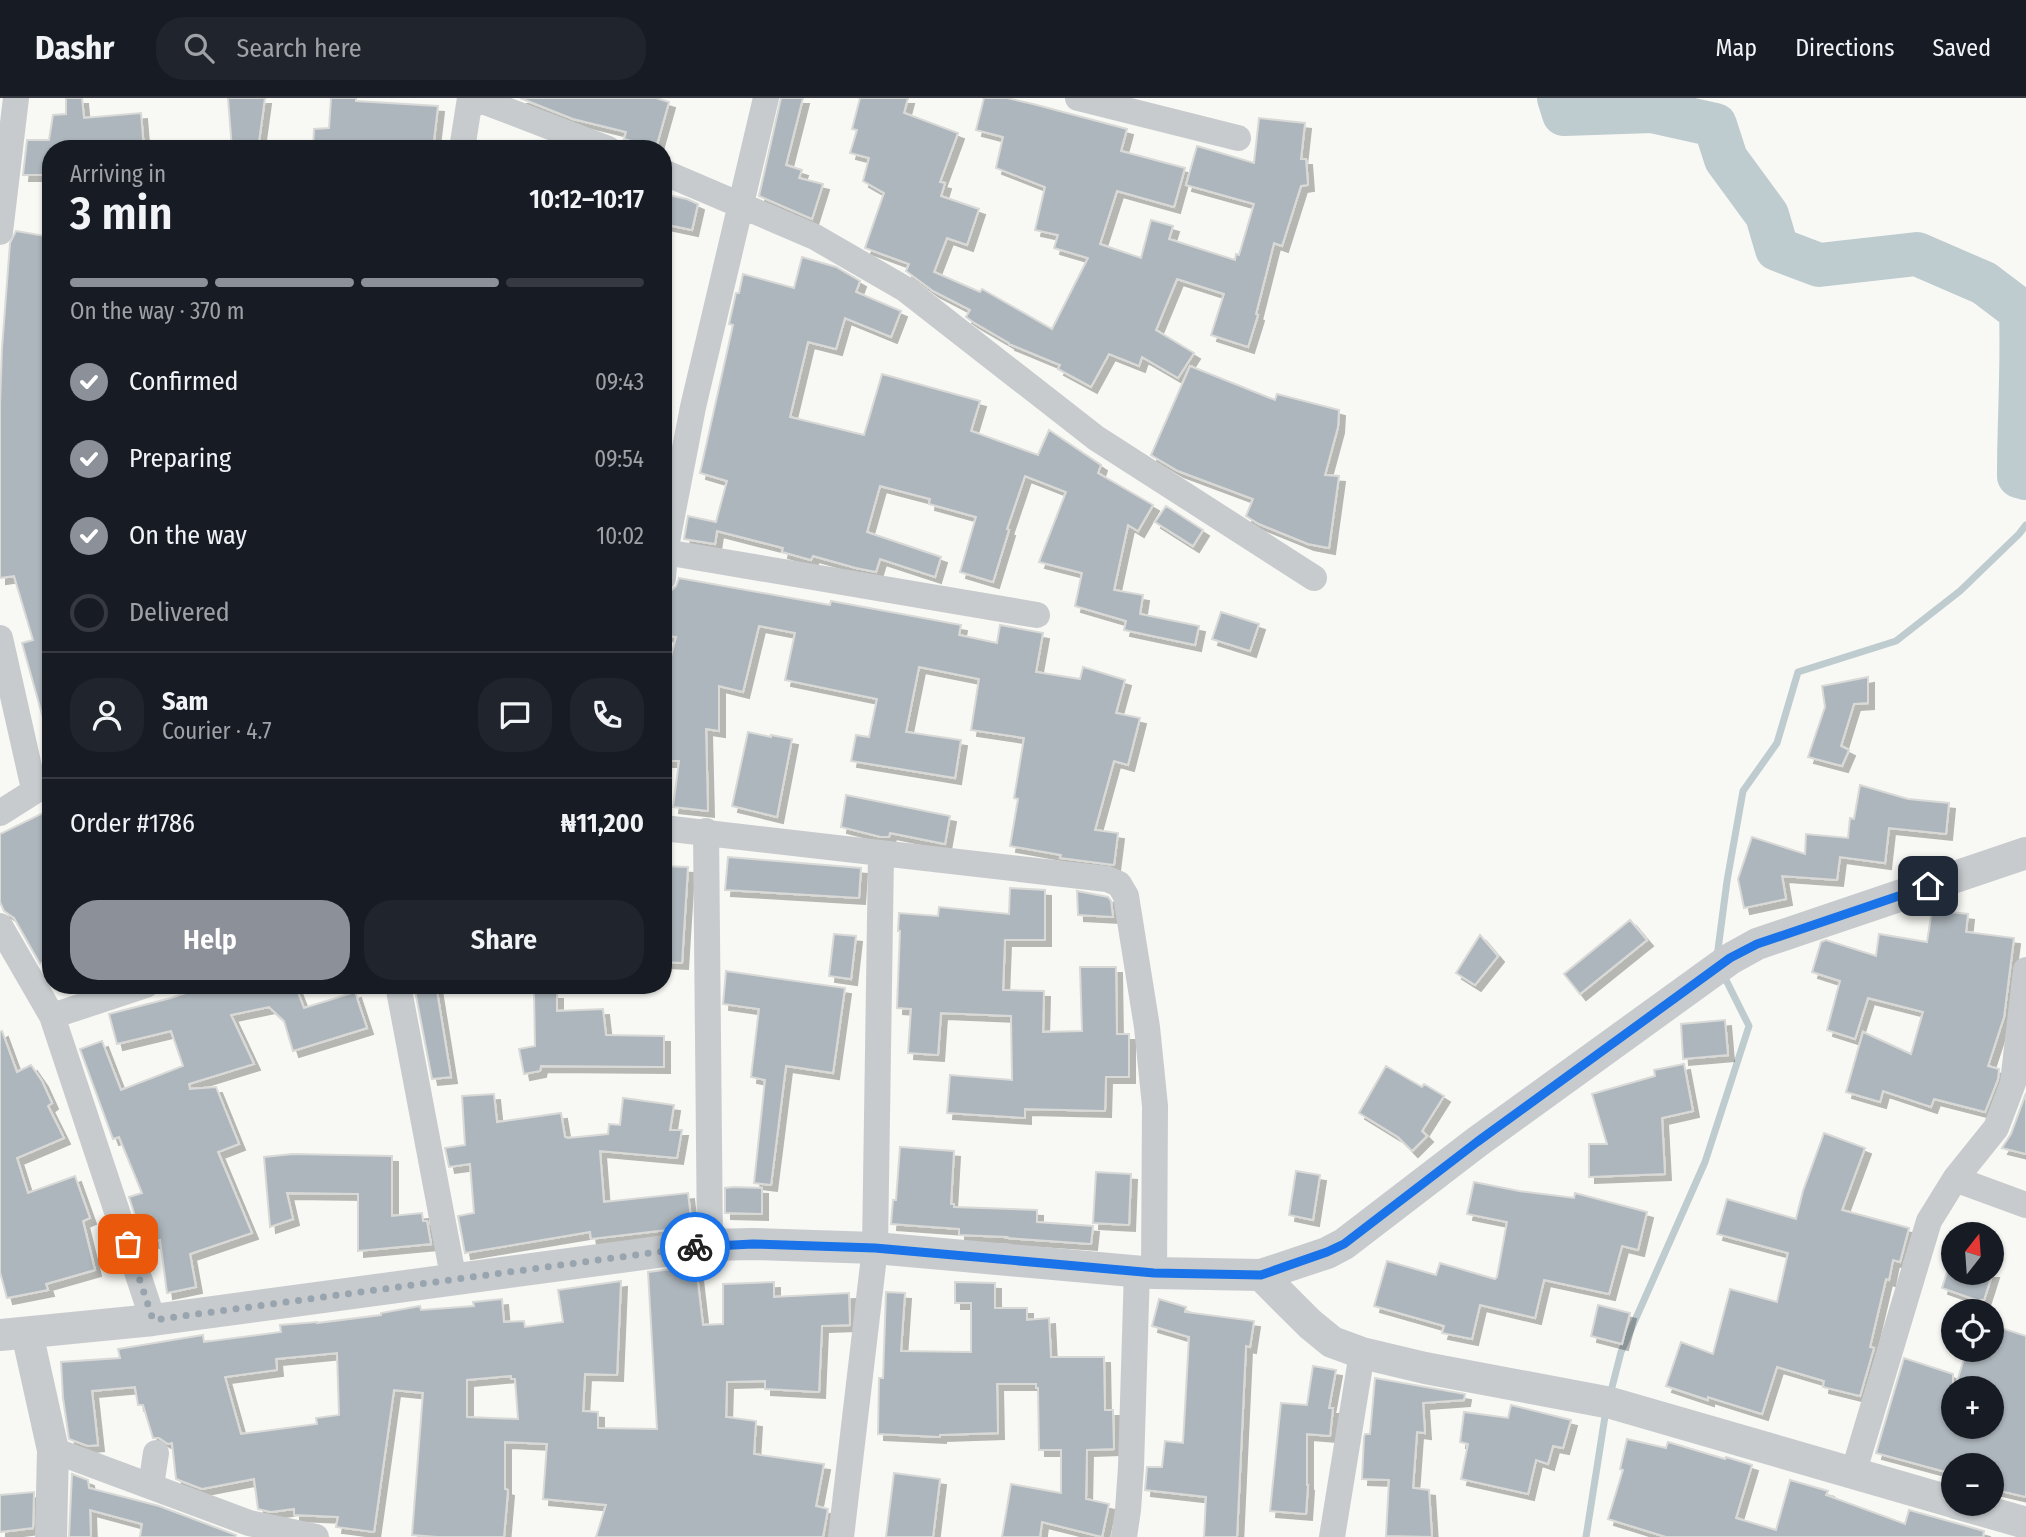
<!DOCTYPE html>
<meta charset="utf-8">
<style>
:root{--surface:#171b24;--page:#20242c;--text:#f1f3f6;--muted:#9ea1a6;--line:#363941;--accent:#8c9099}
body{margin:0;font-family:"Fira Sans Condensed",sans-serif;background:var(--page);color:var(--text);height:100vh;display:flex;flex-direction:column;font-size:26px;white-space:nowrap}
*{box-sizing:border-box;margin:0}
p{font-size:23px;color:var(--muted)}
.icon{flex:none;width:38px;height:38px;fill:none;stroke:currentColor;stroke-width:2;stroke-linecap:round;stroke-linejoin:round}
.map{position:relative;flex:1;overflow:hidden}
.panel{position:absolute;left:42px;top:42px;width:630px;height:854px;display:flex;flex-direction:column;background:var(--surface);border-radius:28px;box-shadow:0 2px 5px #0004}
.panel>*{flex:none}
.needle{width:46px;rotate:17deg}
.fabs{position:absolute;left:1941px;top:1124px;display:grid;gap:14px}
.fabs a{display:grid;place-items:center;width:63px;height:63px;border-radius:50%;background:var(--surface);box-shadow:0 2px 5px #0004;font-size:35px}
.pin{position:absolute;display:grid;place-items:center;width:60px;height:60px;color:#fff;margin:-30px;border-radius:14px;box-shadow:0 4px 10px #0006}
.courier{position:absolute;display:grid;place-items:center;width:70px;height:70px;margin:-35px;border:5px solid #1a73e8;border-radius:50%;background:#fff;color:#222;box-shadow:0 2px 9px #0007}
.headline em{font-style:normal;font-weight:600}
.headline div{display:flex;flex-direction:column-reverse}
.headline{display:flex;align-items:center;justify-content:space-between;height:119px;padding:0 28px}
h1{font-size:46px;font-weight:600;line-height:52px}
.bar{display:grid;grid-template-columns:repeat(4,1fr);gap:10px 7px;align-content:center;height:84px;padding:0 28px}
.bar i{height:9px;border-radius:5px;background:var(--line)}
.bar .selected{background:var(--accent)}
.bar p{grid-column:span 4}
.line{display:flex;align-items:center;gap:18px;padding:0 28px;border-top:2px solid var(--line)}
.line div{flex:1}
.round{display:grid;place-items:center;flex:none;width:74px;height:74px;border-radius:28px;background:var(--page)}
ol{padding:0 28px;list-style:none}
li{display:flex;align-items:center;gap:21px;height:77px}
li p{margin-inline-start:auto}
li .icon{padding:7px;border-radius:50%;background:var(--accent);color:#fff;stroke-width:4}
li:last-child{color:var(--muted)}
li i{width:38px;height:38px;border:4px solid var(--line);border-radius:50%}
.action{display:flex;gap:14px;margin-top:auto;padding:14px 28px}
.action a{flex:1;height:80px;border-radius:28px;background:var(--accent);color:#fff;font-size:28px;font-weight:600;line-height:80px;text-align:center}
.action a+a{background:var(--page);color:var(--text)}
header{display:flex;align-items:center;gap:42px;box-sizing:border-box;height:98px;padding:0 35px;background:var(--surface);border-bottom:2px solid var(--line)}
header strong{font-size:33px}
nav{display:flex;gap:38px;margin-inline-start:auto;font-size:24px}
.search{width:490px;height:63px;background:var(--page);display:flex;align-items:center;gap:18px;box-sizing:border-box;padding:0 24px;border-radius:28px;color:var(--muted);font-size:26px}
.map>svg:first-child{display:block}
.lines{fill:none;stroke-linecap:round;stroke-linejoin:round}
.stream{stroke:#becbcf;stroke-width:7}
.river{stroke:#becbcf;stroke-width:44}
.building{fill:#adb6bc;stroke:#d9d9d7;stroke-width:2;fill-rule:evenodd;filter:url(#shadow)}
.minor{stroke:#c7cbce;stroke-width:26}
.tertiary{stroke:#c7cbce;stroke-width:32}
.done{stroke:#98a5ae;stroke-width:7;stroke-dasharray:0 12.6}
.route{stroke:#1a73e8;stroke-width:9}
</style>
<header>
<strong>Dashr</strong>
<div class="search"><svg class="icon" aria-label="search" viewBox="0 0 24 24"><circle cx="10" cy="10" r="6"/><path d="M15 15l6 6"/></svg>Search here</div>
<nav><a>Map</a><a>Directions</a><a>Saved</a></nav>
</header>
<div class="map">
<svg width="2026" height="1439" viewBox="0 0 2026 1439">
<defs>
<filter id="shadow"><feDropShadow dx="6" dy="6" stdDeviation="0" flood-color="#0004"/></filter>
</defs>
<rect width="100%" height="100%" fill="#f8f8f4"/>
<g class="lines">
<path class="stream" d="M 1717,859 L 1727,783 L 1743,693 L 1777,645 L 1798,574 L 1896,543 L 1960,493 L 2019,436 L 2026,427
M 1610,1297 L 1621,1254 L 1705,1064 L 1749,928 L 1723,876
M 1586,1439 L 1606,1312"/>
<path class="river" d="M 1559,0 L 1564,16 L 1652,13 L 1715,27 L 1726,61 L 1767,117 L 1777,151 L 1819,167 L 1917,156 L 1984,185 L 2021,213 C 2023,268 2019,323 2019,378 L 2026,380"/>
</g>
<path class="building" d="M 66,0 L 82,0 L 84,20 L 141,15 L 144,51 L 51,51 L 51,77 L 23,77 L 27,42 L 49,42 L 53,17 L 66,16 Z
M 228,0 L 265,0 L 258,51 L 232,51 Z
M 331,0 L 356,0 L 356,3 L 438,8 L 433,51 L 313,51 L 314,31 L 329,30 Z
M 520,0 L 656,0 L 669,4 L 656,50 L 624,41 L 626,34 L 573,21 Z
M 781,0 L 803,0 L 786,67 L 802,72 L 799,80 L 823,86 L 812,121 L 759,98 Z
M 860,0 L 908,0 L 904,15 L 958,35 L 940,84 L 945,85 L 941,98 L 979,111 L 967,147 L 947,140 L 934,174 L 980,194 L 982,191 L 1052,231 L 1088,160 L 1054,150 L 1058,137 L 1035,132 L 1045,89 L 996,70 L 1003,39 L 976,32 L 984,0 L 1007,0 L 1033,6 L 1127,31 L 1121,53 L 1185,70 L 1174,109 L 1117,93 L 1100,146 L 1141,160 L 1151,122 L 1173,128 L 1169,141 L 1235,162 L 1236,156 L 1239,157 L 1254,106 L 1186,87 L 1197,48 L 1254,65 L 1259,20 L 1305,25 L 1301,61 L 1306,61 L 1308,87 L 1301,88 L 1282,148 L 1274,145 L 1256,216 L 1258,217 L 1248,249 L 1211,237 L 1224,196 L 1177,181 L 1156,232 L 1194,255 L 1178,280 L 1142,259 L 1139,268 L 1109,256 L 1091,289 L 1058,271 L 1060,267 L 1009,246 L 1009,245 L 973,224 L 966,219 L 970,212 L 933,193 L 906,173 L 909,166 L 865,150 L 884,95 L 863,83 L 869,60 L 850,55 L 857,32 L 852,31 Z
M 663,96 L 687,101 L 698,106 L 692,132 L 663,126 Z
M 16,133 L 51,139 L 51,626 L 45,627 L 22,545 L 33,542 L 14,478 L 0,480 L 0,306 L 2,250 L 10,145 Z
M 802,159 L 836,169 L 860,183 L 856,194 L 901,213 L 891,239 L 845,220 L 836,251 L 808,244 L 790,319 L 864,337 L 882,276 L 980,303 L 971,333 L 1038,357 L 1049,332 L 1101,367 L 1098,375 L 1153,407 L 1138,433 L 1128,427 L 1114,492 L 1143,497 L 1140,516 L 1199,528 L 1195,547 L 1124,532 L 1126,523 L 1075,508 L 1082,475 L 1039,464 L 1066,394 L 1025,378 L 1007,431 L 1009,432 L 993,484 L 960,474 L 976,419 L 929,406 L 930,401 L 880,388 L 867,434 L 941,459 L 935,479 L 880,461 L 876,474 L 856,470 L 813,458 L 811,462 L 782,454 L 783,450 L 717,433 L 715,446 L 684,441 L 688,418 L 716,424 L 727,383 L 700,375 L 733,227 L 729,226 L 736,195 L 739,195 L 743,176 L 794,190 Z
M 1190,268 L 1275,302 L 1277,296 L 1339,312 L 1338,329 L 1325,377 L 1339,378 L 1329,450 L 1308,446 L 1259,426 L 1246,418 L 1253,401 L 1178,373 L 1151,357 Z
M 1166,408 L 1203,432 L 1193,448 L 1155,424 Z
M 679,480 L 830,507 L 831,503 L 961,527 L 959,537 L 997,545 L 1000,527 L 1043,535 L 1036,574 L 1080,581 L 1083,569 L 1125,582 L 1116,615 L 1140,620 L 1128,667 L 1114,663 L 1095,732 L 1118,735 L 1114,767 L 1060,760 L 1061,757 L 1010,748 L 1018,701 L 1014,700 L 1024,640 L 971,632 L 979,581 L 919,569 L 906,634 L 961,642 L 955,680 L 851,663 L 856,637 L 869,639 L 877,601 L 785,582 L 795,535 L 759,528 L 743,594 L 719,588 L 719,633 L 706,631 L 708,713 L 673,709 L 679,663 L 666,663 L 669,582 L 665,581 L 676,539 L 663,537 L 663,535 L 670,494 L 676,488 Z
M 1221,514 L 1259,526 L 1250,553 L 1212,541 Z
M 1868,579 L 1868,605 L 1854,606 L 1841,648 L 1849,652 L 1842,668 L 1808,659 L 1825,609 L 1822,588 Z
M 748,634 L 771,639 L 771,637 L 792,641 L 777,719 L 732,708 Z
M 1860,687 L 1908,701 L 1949,705 L 1946,736 L 1889,730 L 1885,765 L 1840,759 L 1837,782 L 1782,778 L 1786,801 L 1744,810 L 1738,781 L 1752,739 L 1805,756 L 1806,736 L 1848,740 L 1850,720 L 1854,721 Z
M 846,697 L 950,718 L 945,746 L 890,735 L 889,739 L 881,739 L 841,729 Z
M 51,711 L 51,861 L 40,866 L 14,820 L 4,813 L 0,804 L 0,736 Z
M 728,759 L 861,770 L 859,800 L 725,792 Z
M 663,768 L 688,769 L 682,865 L 663,864 Z
M 1010,790 L 1045,792 L 1045,842 L 1005,842 L 1003,892 L 1044,893 L 1043,934 L 1082,933 L 1080,869 L 1116,869 L 1117,936 L 1129,936 L 1129,979 L 1106,979 L 1105,1013 L 1025,1011 L 1025,1020 L 947,1015 L 950,977 L 1012,982 L 1011,918 L 941,915 L 938,957 L 908,955 L 911,911 L 897,910 L 900,833 L 898,833 L 899,815 L 938,818 L 939,809 L 1009,816 Z
M 1077,793 L 1108,799 L 1111,803 L 1113,819 L 1078,817 Z
M 1932,812 L 1968,816 L 1966,834 L 2014,840 L 2004,919 L 1988,968 L 1999,971 L 1998,981 L 1985,1014 L 1934,1001 L 1931,1009 L 1883,993 L 1880,1004 L 1846,994 L 1863,934 L 1911,956 L 1923,914 L 1868,900 L 1855,941 L 1827,932 L 1840,883 L 1812,874 L 1821,844 L 1826,842 L 1876,858 L 1879,836 L 1927,844 Z
M 1630,822 L 1647,842 L 1580,896 L 1564,876 Z
M 834,836 L 856,838 L 851,881 L 829,878 Z
M 1480,837 L 1498,858 L 1475,887 L 1456,875 Z
M 726,873 L 845,890 L 833,975 L 786,968 L 771,1087 L 754,1085 L 765,982 L 751,979 L 759,911 L 723,906 Z
M 209,887 L 295,887 L 304,910 L 355,894 L 367,930 L 293,953 L 284,923 L 269,909 L 231,917 L 254,966 L 189,986 L 190,991 L 216,989 L 239,1046 L 218,1054 L 252,1135 L 190,1156 L 196,1189 L 167,1195 L 160,1142 L 144,1146 L 129,1099 L 142,1095 L 119,1039 L 113,1041 L 80,951 L 102,943 L 121,992 L 183,968 L 171,933 L 117,946 L 109,916 L 171,900 Z
M 414,887 L 436,887 L 451,979 L 432,981 Z
M 534,895 L 557,895 L 557,913 L 603,911 L 606,937 L 664,938 L 664,969 L 541,968 L 540,973 L 524,976 L 519,951 L 535,948 Z
M 1725,922 L 1728,957 L 1683,961 L 1681,926 Z
M 2,933 L 17,974 L 31,967 L 42,983 L 52,1005 L 48,1008 L 64,1040 L 17,1060 L 28,1095 L 75,1078 L 90,1120 L 83,1123 L 95,1172 L 46,1186 L 48,1192 L 7,1200 L 0,1174 L 0,934 Z
M 1684,966 L 1693,1013 L 1662,1020 L 1665,1076 L 1589,1079 L 1589,1046 L 1607,1046 L 1592,996 L 1655,978 L 1654,972 Z
M 1386,968 L 1422,989 L 1424,986 L 1444,998 L 1422,1033 L 1427,1038 L 1412,1053 L 1398,1039 L 1359,1015 Z
M 2026,995 L 2026,1056 L 2002,1050 L 2011,1036 Z
M 494,996 L 497,1024 L 561,1015 L 565,1039 L 568,1040 L 608,1036 L 609,1026 L 620,1027 L 623,1000 L 674,1007 L 670,1032 L 682,1032 L 677,1060 L 600,1053 L 604,1104 L 688,1095 L 692,1129 L 591,1141 L 590,1134 L 465,1155 L 458,1118 L 474,1115 L 470,1066 L 449,1069 L 445,1050 L 465,1047 L 462,998 Z
M 1824,1035 L 1865,1050 L 1842,1112 L 1909,1130 L 1900,1164 L 1893,1162 L 1889,1182 L 1886,1181 L 1870,1249 L 1874,1250 L 1860,1298 L 1823,1289 L 1824,1283 L 1777,1269 L 1762,1316 L 1708,1299 L 1708,1302 L 1666,1288 L 1681,1244 L 1713,1256 L 1730,1191 L 1777,1204 L 1788,1155 L 1717,1136 L 1727,1101 L 1796,1121 L 1803,1093 Z
M 900,1049 L 954,1053 L 951,1106 L 954,1106 L 954,1109 L 1037,1112 L 1037,1124 L 1093,1128 L 1091,1146 L 1006,1140 L 1007,1139 L 959,1137 L 959,1131 L 891,1126 L 893,1102 L 896,1102 Z
M 293,1056 L 392,1058 L 392,1118 L 422,1115 L 423,1123 L 427,1123 L 431,1146 L 358,1153 L 358,1096 L 287,1095 L 293,1121 L 270,1129 L 264,1059 Z
M 1296,1073 L 1320,1077 L 1313,1122 L 1289,1117 Z
M 1096,1074 L 1131,1076 L 1129,1127 L 1093,1125 Z
M 1474,1084 L 1519,1093 L 1574,1100 L 1575,1095 L 1647,1114 L 1638,1152 L 1622,1148 L 1609,1196 L 1544,1182 L 1535,1220 L 1480,1207 L 1472,1241 L 1442,1235 L 1444,1228 L 1374,1208 L 1387,1163 L 1436,1177 L 1440,1165 L 1495,1181 L 1497,1179 L 1507,1124 L 1467,1116 Z
M 734,1089 L 762,1090 L 762,1116 L 725,1115 L 725,1090 Z
M 696,1168 L 703,1227 L 723,1226 L 723,1186 L 774,1184 L 774,1199 L 849,1195 L 850,1227 L 822,1228 L 819,1294 L 765,1291 L 765,1283 L 727,1284 L 726,1319 L 756,1323 L 754,1356 L 824,1366 L 816,1408 L 828,1411 L 823,1439 L 596,1439 L 606,1407 L 543,1401 L 547,1346 L 505,1344 L 505,1391 L 508,1392 L 504,1439 L 437,1439 L 412,1437 L 423,1295 L 394,1292 L 374,1434 L 336,1429 L 338,1419 L 294,1417 L 294,1411 L 271,1414 L 258,1411 L 254,1381 L 202,1391 L 176,1381 L 172,1345 L 168,1346 L 159,1340 L 153,1340 L 143,1307 L 138,1307 L 135,1289 L 92,1293 L 98,1347 L 88,1348 L 69,1341 L 63,1300 L 61,1264 L 120,1260 L 118,1251 L 203,1237 L 204,1244 L 281,1234 L 280,1227 L 317,1224 L 317,1225 L 381,1217 L 381,1215 L 420,1208 L 421,1212 L 474,1208 L 473,1204 L 502,1201 L 504,1224 L 524,1223 L 525,1229 L 563,1224 L 558,1192 L 621,1183 L 617,1277 L 585,1276 L 583,1313 L 598,1314 L 598,1330 L 657,1331 L 648,1174 ZM 337,1255 L 339,1317 L 316,1320 L 317,1326 L 241,1336 L 225,1279 L 277,1272 L 276,1261 ZM 511,1278 L 511,1281 L 515,1281 L 518,1321 L 467,1319 L 467,1282 Z
M 1947,1174 L 1993,1174 L 1984,1202 L 1976,1202 L 1942,1190 Z
M 955,1184 L 995,1185 L 995,1210 L 1027,1210 L 1027,1222 L 1049,1220 L 1051,1259 L 1104,1259 L 1105,1312 L 1113,1312 L 1114,1351 L 1087,1352 L 1086,1401 L 1109,1406 L 1102,1439 L 1042,1424 L 1040,1439 L 1002,1439 L 1011,1386 L 1061,1395 L 1061,1352 L 1039,1352 L 1038,1290 L 1036,1290 L 1036,1286 L 997,1286 L 998,1335 L 940,1337 L 940,1339 L 878,1336 L 879,1280 L 883,1280 L 886,1194 L 905,1195 L 901,1253 L 971,1254 L 971,1205 L 955,1205 Z
M 1159,1201 L 1186,1209 L 1185,1214 L 1254,1223 L 1250,1249 L 1246,1248 L 1237,1439 L 1204,1439 L 1206,1399 L 1145,1392 L 1147,1369 L 1162,1369 L 1165,1343 L 1183,1345 L 1189,1239 L 1152,1228 Z
M 1598,1207 L 1630,1215 L 1622,1246 L 1591,1238 Z
M 1992,1227 L 2026,1238 L 2026,1399 L 1992,1391 L 1992,1367 L 1953,1367 L 1953,1376 L 1876,1355 L 1904,1260 L 1953,1276 L 1953,1328 L 1992,1328 L 1992,1290 L 1955,1290 L 1967,1251 L 1992,1251 Z
M 1313,1268 L 1336,1272 L 1329,1310 L 1333,1310 L 1330,1338 L 1307,1336 L 1307,1387 L 1308,1387 L 1306,1416 L 1270,1413 L 1281,1305 L 1307,1307 Z
M 1375,1280 L 1465,1296 L 1464,1302 L 1423,1305 L 1425,1335 L 1417,1334 L 1413,1390 L 1429,1392 L 1432,1439 L 1386,1438 L 1389,1382 L 1362,1381 L 1364,1339 L 1365,1336 L 1370,1336 Z
M 1511,1307 L 1571,1322 L 1563,1350 L 1553,1348 L 1548,1366 L 1536,1362 L 1528,1396 L 1461,1381 L 1468,1346 L 1460,1344 L 1464,1314 L 1508,1320 Z
M 1627,1341 L 1666,1350 L 1668,1344 L 1725,1361 L 1726,1359 L 1752,1367 L 1736,1420 L 1776,1432 L 1790,1382 L 1828,1393 L 1826,1397 L 1905,1426 L 1909,1412 L 1984,1433 L 1983,1439 L 1666,1439 L 1608,1421 L 1623,1372 L 1620,1371 Z
M 894,1375 L 940,1381 L 933,1439 L 886,1439 Z
M 72,1376 L 88,1382 L 89,1390 L 159,1408 L 236,1437 L 235,1439 L 140,1439 L 142,1426 L 90,1412 L 91,1439 L 69,1439 Z
M 34,1394 L 33,1430 L 0,1434 L 0,1397 Z"/>
<g class="lines">
<path class="minor" d="M 475,0 L 608,51
M 1078,0 L 1238,40
M 462,51 L 470,0
M 663,74 L 815,139 L 905,191 L 1096,340 L 1314,480
M 0,134 L 16,0
M 665,454 L 1037,517
M 663,480 L 665,454 L 693,309 L 766,0
M 0,540 L 34,691
M 0,715 L 49,684
M 663,730 L 1107,781 L 1119,786 L 1126,798 L 1147,929 L 1155,1008 L 1154,1175
M 706,733 L 710,1147
M 0,828 L 52,918 L 153,1222
M 398,887 L 454,1183
M 52,918 L 146,887
M 1955,1081 L 2026,1107
M 53,1352 L 249,1425 L 316,1439
M 1853,1376 L 1929,1123 L 1955,1081 L 1996,1030 L 2013,985 L 2026,872
M 151,1388 L 156,1355
M 841,1439 L 875,1150 L 881,756
M 1124,1439 L 1128,1412 L 1131,1369 L 1137,1172
M 1332,1439 L 1362,1255"/>
<path class="tertiary" d="M 1261,1177 L 1310,1226 L 1332,1244 L 1362,1255 L 1425,1270 L 1611,1305 L 1953,1404
M 27,1235 L 53,1352 L 51,1439
M 0,1237 L 153,1222 L 710,1147 L 753,1146 L 875,1150 L 1154,1175 L 1261,1177 L 1327,1155 L 1344,1146 L 1477,1044 L 1730,861 L 1757,846 L 2026,755
M 1956,1405 L 2026,1425"/>
</g>
<g class="lines">
<path class="done" d="M 128,1146 L 153,1222 L 695,1149"/>
<path class="route" d="M 695,1149 L 753,1146 L 875,1150 L 1154,1175 L 1261,1177 L 1327,1154 L 1344,1146 L 1477,1044 L 1730,860 L 1757,846 L 1928,788"/>
</g>
</svg>
<div class="fabs">
<a><svg class="needle" viewBox="-14 -14 28 28"><path d="M0-13l5 13h-10z" fill="#e53935"/><path d="M0 13l5-13h-10z" fill="#9ea1a6"/></svg></a>
<a><svg class="icon" aria-label="locate" viewBox="0 0 24 24"><circle cx="12" cy="12" r="6"/><path d="M12 2v4M12 18v4M2 12h4M18 12h4"/></svg></a>
<a>+</a>
<a>−</a>
</div>
<div class="pin" style="left:128px;top:1146px;background:#ea580c"><svg class="icon" aria-label="bag" viewBox="0 0 24 24"><path d="M5 8h14l-1 12H6zM9 8a3 3 0 0 1 6 0"/></svg></div>
<div class="pin" style="left:1928px;top:788px;background:#1f2937"><svg class="icon" aria-label="home" viewBox="0 0 24 24"><path d="M3 11l9-7 9 7M6 9v11h12V9"/></svg></div>
<div class="courier" style="left:695px;top:1149px"><svg class="icon" aria-label="bike" viewBox="0 0 24 24"><circle cx="6" cy="16" r="4"/><circle cx="18" cy="16" r="4"/><path d="M6 16l4-8h5l3 8M10 8l3 8H6M13 5h3"/></svg></div>
<section class="panel">
<div class="headline"><div><h1>3 min</h1><p>Arriving in</p></div><em>10:12–10:17</em></div>
<div class="bar"><i class="selected"></i><i class="selected"></i><i class="selected"></i><i></i><p>On the way · 370 m</p></div>
<ol>
<li><svg class="icon" aria-label="check" viewBox="0 0 24 24"><path d="M5 12l5 5 9-10"/></svg>Confirmed<p>09:43</p></li>
<li><svg class="icon" aria-label="check" viewBox="0 0 24 24"><path d="M5 12l5 5 9-10"/></svg>Preparing<p>09:54</p></li>
<li><svg class="icon" aria-label="check" viewBox="0 0 24 24"><path d="M5 12l5 5 9-10"/></svg>On the way<p>10:02</p></li>
<li><i></i>Delivered</li>
</ol>
<div class="line" style="height:126px"><a class="round"><svg class="icon" aria-label="person" viewBox="0 0 24 24"><circle cx="12" cy="8" r="4"/><path d="M4 21q1-7 8-7t8 7"/></svg></a><div><b>Sam</b><p>Courier · 4.7</p></div><a class="round"><svg class="icon" aria-label="chat" viewBox="0 0 24 24"><path d="M4 5h16v11H9l-5 4z"/></svg></a><a class="round"><svg class="icon" aria-label="phone" viewBox="0 0 24 24"><path d="M5 4h4l2 5-3 2q2 4 5 5l2-3 5 2v4C11 20 4 13 5 4z"/></svg></a></div>
<div class="line" style="height:91px"><div>Order #1786</div><b>₦11,200</b></div>
<div class="action"><a>Help</a><a>Share</a></div>
</section>
</div>
